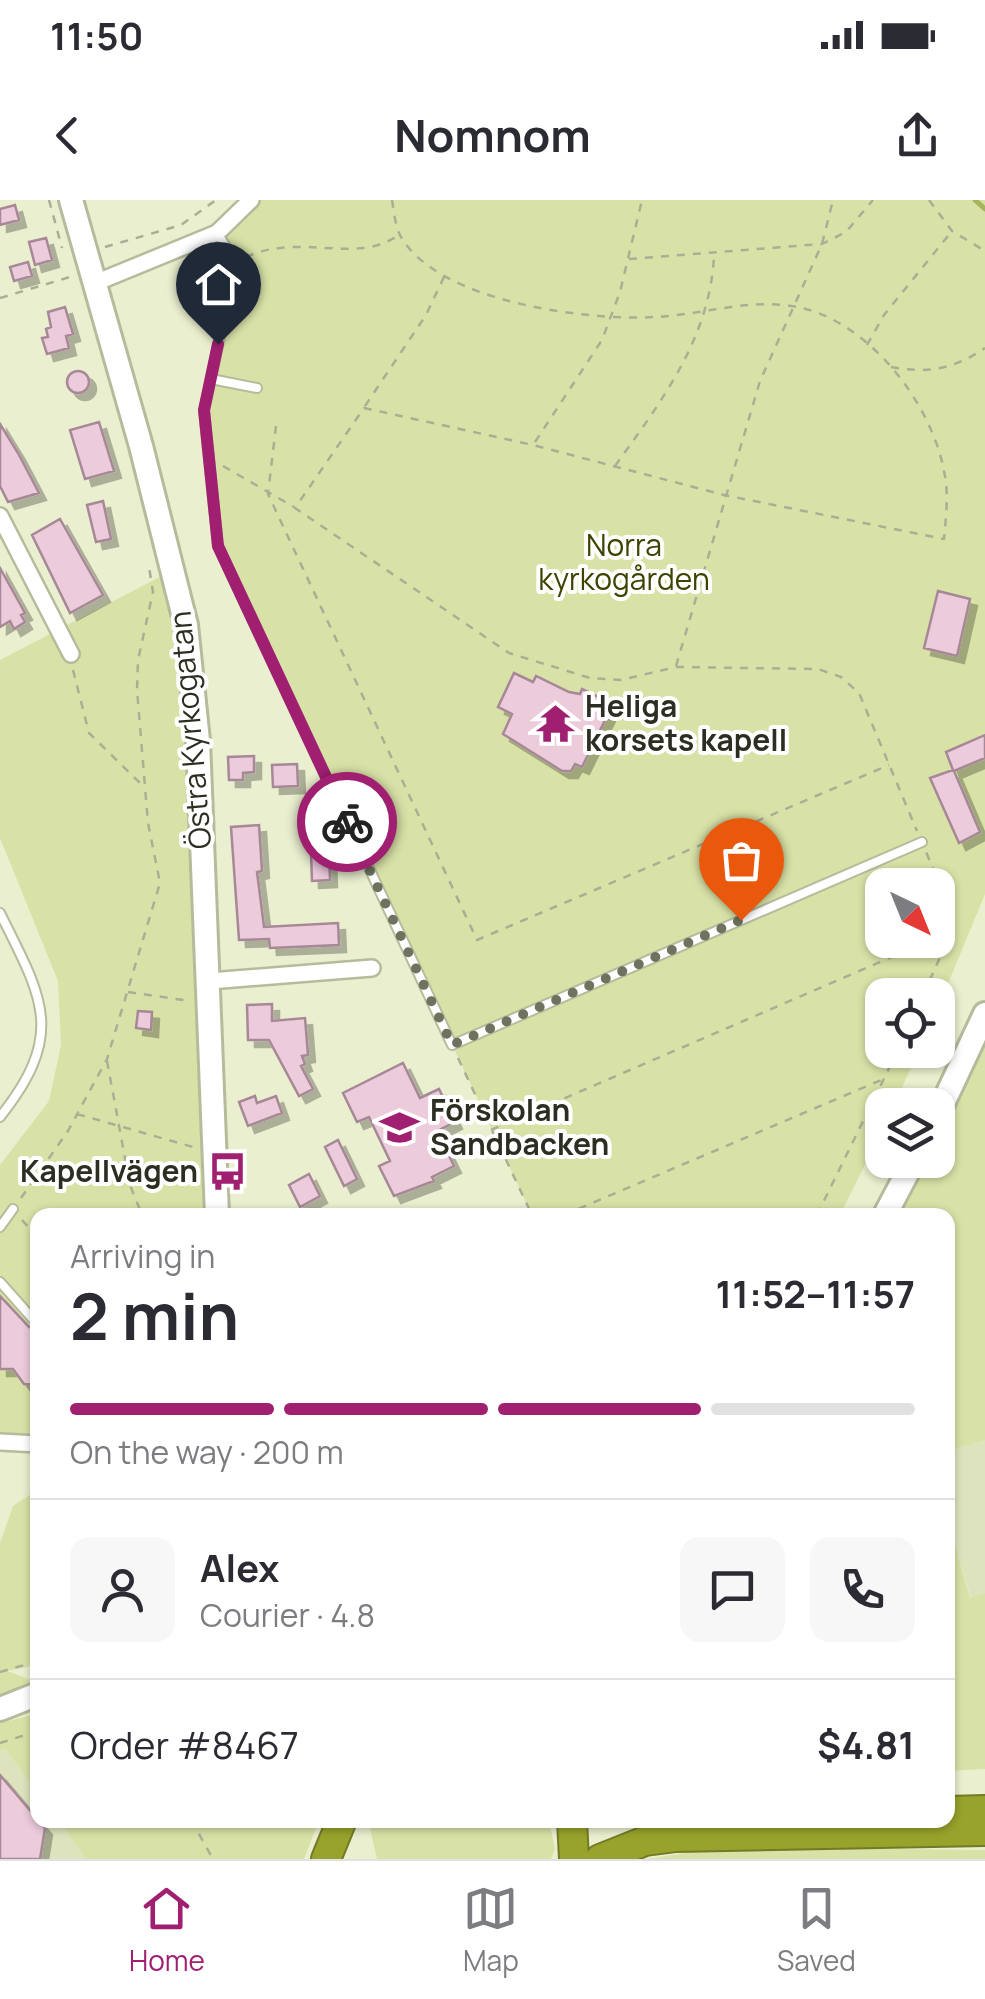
<!DOCTYPE html>
<meta charset="utf-8">
<style>
:root{--surface:#fff;--page:#f7f7f7;--text:#2b2b33;--muted:#7c7c81;--line:#e1e1e2;--accent:#a01f71}
body{margin:0;font-family:Manrope,sans-serif;background:var(--page);color:var(--text);height:100vh;display:flex;flex-direction:column;font-size:38px;white-space:nowrap}
*{box-sizing:border-box;margin:0}
p{font-size:32px;color:var(--muted)}
.icon{flex:none;width:55px;height:55px;fill:none;stroke:currentColor;stroke-width:2;stroke-linecap:round;stroke-linejoin:round}
.map{position:relative;flex:1;overflow:hidden}
.sheet{position:absolute;left:30px;top:1008px;width:925px;height:620px;display:flex;flex-direction:column;background:var(--surface);border-radius:20px;box-shadow:0 2px 8px #0004}
.sheet>*{flex:none}
.needle{width:65px;rotate:137deg}
.buttons{position:absolute;left:865px;top:668px;display:grid;gap:20px}
.buttons a{display:grid;place-items:center;width:90px;height:90px;border-radius:20px;background:var(--surface);box-shadow:0 2px 8px #0004;font-size:50px}
.pin{position:absolute;display:grid;place-items:center;width:85px;height:85px;color:#fff;margin:-102px -42px;border-radius:50% 50% 50% 0;rotate:-45deg;box-shadow:0 0 10px #0007}
.pin .icon{rotate:45deg}
.courier{position:absolute;display:grid;place-items:center;width:100px;height:100px;margin:-50px;border:8px solid #a01f71;border-radius:50%;background:#fff;color:#222;box-shadow:0 2px 12px #0007}
.headline em{font-style:normal;font-weight:700}
.headline div{display:flex;flex-direction:column-reverse}
.headline{display:flex;align-items:center;justify-content:space-between;height:170px;padding:0 40px}
h1{font-size:65px;font-weight:700;line-height:75px}
.bar{display:grid;grid-template-columns:repeat(4,1fr);gap:15px 10px;align-content:center;height:120px;padding:0 40px}
.bar i{height:12px;border-radius:8px;background:var(--line)}
.bar .selected{background:var(--accent)}
.bar p{grid-column:span 4}
.line{display:flex;align-items:center;gap:25px;padding:0 40px;border-top:2px solid var(--line)}
.line div{flex:1}
.round{display:grid;place-items:center;flex:none;width:105px;height:105px;border-radius:20px;background:var(--page)}
.status{display:flex;justify-content:space-between;align-items:center;height:70px;padding:0 50px;background:var(--surface);direction:ltr}
.status svg{height:28px;fill:currentColor}
header{display:flex;justify-content:space-between;align-items:center;height:130px;padding:0 40px;background:var(--surface);font-size:45px;font-weight:700}
.menu{display:flex;justify-content:space-around;align-items:center;height:140px;border-top:2px solid var(--line);background:var(--surface);font-size:28px;color:var(--muted)}
.menu a{display:grid;justify-items:center;gap:5px}
.menu .selected{color:var(--accent)}
.map>svg:first-child{display:block}
.built{fill:#dde4bd}
.green{fill:#d8e2a7;fill-rule:evenodd}
.lines{fill:none;stroke-linecap:round;stroke-linejoin:round}
.stream{stroke:#a8b35c;stroke-width:5}
.building{fill:#eccbdb;stroke:#a78897;stroke-width:2.5;filter:url(#shadow)}
.lane-casing{stroke:#b6bb9c;stroke-width:12}
.street-casing{stroke:#b6bb9c;stroke-width:20}
.secondary-casing{stroke:#b6bb9c;stroke-width:28}
.highway-casing{stroke:#727a27;stroke-width:32}
.path{stroke:#aaae95;stroke-width:2.5;stroke-dasharray:8 8;stroke-linecap:butt}
.lane{stroke:#fff;stroke-width:8}
.street{stroke:#fff;stroke-width:15}
.secondary{stroke:#fff;stroke-width:22}
.highway{stroke:#97a32a;stroke-width:28}
.done{stroke:#6e725f;stroke-width:10;stroke-dasharray:0 18}
.route{stroke:#a01f71;stroke-width:12}
.labels{text-anchor:middle;stroke-width:8;stroke-linejoin:round;paint-order:stroke}
.park-label{font-size:30px;fill:#3e4400;stroke:#fff}
.poi-label{font-size:30px;font-weight:bold;fill:#2c2e22;stroke:#fff;text-anchor:start}
.street-label{font-size:30px;fill:#2c2e22;stroke:#fff}
</style>
<div class="status"><b>11:50</b><svg viewBox="0 0 49 12"><path d="M0 12V9h3v3zM5 12V6h3v6zM10 12V3h3v9zM15 12V0h3v12zM26 1h20v11H26zM47 4h2v5h-2z"/></svg></div>
<header><svg class="icon" aria-label="back" viewBox="0 0 24 24"><path d="M15 5l-7 7 7 7"/></svg>Nomnom<svg class="icon" aria-label="share" viewBox="0 0 24 24"><path d="M12 15V3M7 8l5-5 5 5M5 13v7h14v-7"/></svg></header>
<div class="map">
<svg width="985" height="1659" viewBox="0 0 985 1659">
<defs>
<filter id="shadow"><feDropShadow dx="7" dy="7" stdDeviation="0" flood-color="#0004"/></filter>
</defs>
<rect width="100%" height="100%" fill="#eaefcf"/>
<path class="built" d="M 985,1240 L 985,1393 L 971,1399 L 948,1319 L 948,1251 Z
M 5,1547 L 37,1592 L 38,1620 L 58,1620 L 86,1659 L 0,1659 L 0,1550 Z"/>
<path class="green" d="M 251,0 L 985,0 L 985,694 L 938,808 L 938,795 L 882,795 L 882,850 L 919,850 L 894,905 L 882,905 L 882,930 L 840,1015 L 532,1015 L 218,346 L 204,211 L 236,62 L 217,33 ZM 882,685 L 938,685 L 938,740 L 882,740 Z
M 173,370 L 186,425 L 217,1015 L 38,1015 L 37,1242 L 0,1242 L 0,965 L 49,901 L 61,845 L 58,781 L 0,638 L 0,460 Z
M 985,814 L 985,1240 L 948,1251 L 948,1015 L 886,1015 L 914,960 L 938,960 L 938,914 Z
M 37,1290 L 37,1465 L 7,1471 L 37,1482 L 37,1494 L 0,1509 L 0,1343 L 13,1306 Z
M 948,1319 L 970,1398 L 985,1393 L 985,1569 L 948,1571 Z
M 37,1514 L 38,1514 L 37,1592 L 5,1548 L 0,1550 L 0,1523 Z
M 58,1620 L 319,1620 L 304,1659 L 86,1659 Z
M 368,1620 L 549,1620 L 555,1649 L 551,1659 L 377,1659 Z
M 724,1647 L 985,1650 L 985,1659 L 647,1659 Z"/>
<g class="lines">
<path class="stream" d="M 975,0 L 985,9"/>
</g>
<path class="building" d="M 15,5 L 19,20 L 0,25 L 0,9 Z
M 46,38 L 52,60 L 35,65 L 29,42 Z
M 28,62 L 32,76 L 14,81 L 10,67 Z
M 65,107 L 73,134 L 66,136 L 69,148 L 47,154 L 42,138 L 48,137 L 46,129 L 51,127 L 48,112 Z
M67 182a11 11 0 1 1 22 0a11 11 0 1 1-22 0Z
M 99,222 L 114,271 L 85,279 L 70,230 Z
M 0,224 L 18,253 L 39,293 L 8,302 L 0,286 Z
M 103,301 L 111,339 L 96,342 L 87,305 Z
M 60,319 L 103,395 L 70,413 L 32,335 Z
M 0,368 L 25,413 L 21,415 L 25,422 L 14,429 L 10,421 L 0,427 Z
M 938,391 L 970,399 L 957,456 L 924,448 Z
M 514,473 L 533,482 L 536,476 L 569,492 L 580,494 L 582,489 L 613,504 L 582,567 L 575,564 L 571,571 L 562,571 L 503,534 L 512,514 L 498,507 Z
M 985,535 L 985,558 L 954,571 L 980,632 L 959,643 L 930,578 L 953,570 L 946,552 Z
M 254,556 L 254,572 L 243,573 L 243,580 L 229,580 L 228,557 Z
M 297,564 L 298,586 L 273,587 L 272,565 Z
M 259,625 L 262,671 L 257,672 L 264,727 L 338,723 L 339,745 L 270,748 L 269,739 L 239,740 L 231,627 Z
M 329,652 L 330,680 L 312,681 L 311,653 Z
M 272,804 L 272,821 L 305,818 L 308,855 L 302,856 L 305,864 L 301,866 L 313,889 L 299,896 L 269,840 L 248,840 L 247,805 Z
M 138,811 L 152,812 L 151,830 L 136,828 Z
M 403,863 L 420,898 L 439,889 L 455,922 L 437,931 L 454,966 L 432,977 L 434,981 L 394,996 L 379,966 L 390,961 L 369,917 L 357,922 L 343,893 Z
M 255,896 L 257,903 L 276,896 L 282,913 L 248,926 L 239,902 Z
M 338,940 L 357,979 L 344,986 L 325,947 Z
M 309,974 L 320,996 L 300,1007 L 289,985 Z
M 0,1096 L 29,1127 L 38,1128 L 38,1185 L 24,1184 L 13,1169 L 0,1169 Z
M 0,1575 L 45,1628 L 40,1659 L 0,1659 Z"/>
<g class="lines">
<defs>
<path id="lane" d="M 217,33 L 236,62 L 204,211 L 218,346 L 452,845 L 922,642
M 211,179 L 257,188
M 0,713 C 43,799 66,834 0,917
M 0,1027 L 13,1009
M 0,1082 L 32,1118"/>
<path id="street" d="M 95,83 L 217,33 L 251,0
M 0,316 L 71,454
M 210,781 L 372,768
M 0,1242 L 38,1244"/>
<path id="secondary" d="M 71,0 L 141,246 L 186,425 L 198,541 L 217,1015
M 938,914 L 985,814
M 885,1015 L 914,960
M 0,1509 L 38,1494"/>
<path id="highway" d="M 948,1611 L 985,1610
M 572,1620 L 574,1659
M 326,1659 L 342,1620
M 600,1659 L 645,1641 L 676,1637 L 985,1631"/>
</defs>
<use href="#lane" class="lane-casing"/>
<use href="#street" class="street-casing"/>
<use href="#secondary" class="secondary-casing"/>
<use href="#highway" class="highway-casing"/>
<path class="path" d="M 49,0 L 62,48
M 392,0 C 394,12 395,26 401,37 C 439,102 586,121 655,117 C 700,115 746,99 791,106 C 865,116 931,201 944,271 C 949,293 946,317 944,339 L 724,295 L 533,245 L 364,208 L 295,308 L 509,453 L 590,478 L 621,480 L 676,467 L 818,469 L 841,477 L 859,493 L 917,631
M 929,0 L 952,31 L 985,51
M 105,47 L 181,25 L 216,0
M 246,57 C 301,32 354,65 397,36
M 629,59 L 822,44 L 846,32 L 873,0
M 0,98 L 70,77
M 867,145 L 884,115 L 952,31
M 891,167 C 928,174 954,169 985,148
M 365,206 L 426,115 L 444,77
M 276,226 L 268,294 L 477,740 L 889,565
M 535,242 L 602,140 L 620,92 L 642,0
M 223,266 L 294,307
M 615,266 C 661,202 710,138 714,56
M 676,466 L 760,181 L 822,44 L 833,0
M 73,470 L 89,533 L 144,587
M 938,737 L 950,732
M 128,792 L 190,801
M 923,795 C 957,719 959,729 926,652
M 458,858 L 532,1015
M 107,861 L 130,985 L 142,1015
M 77,914 L 193,947
M 491,930 L 931,740
M 21,998 L 68,931 L 107,859 L 160,683 L 148,623 L 137,490 L 138,460 L 153,392 L 149,367
M 564,1015 L 886,878
M 817,1015 L 898,850
M 22,1020 L 38,1038
M 0,1472 L 38,1461
M 0,1543 L 38,1531
M 191,1620 L 213,1659"/>
<use href="#lane" class="lane"/>
<use href="#street" class="street"/>
<use href="#secondary" class="secondary"/>
<use href="#highway" class="highway"/>
</g>
<g class="lines">
<path class="done" d="M 347,622 L 452,845 L 741,720"/>
<path class="route" d="M 218,144 L 204,210 L 218,346 L 347,622"/>
</g>
<defs>
<symbol id="temple-bare" viewBox="-9 -9 18 18"><path d="M0-6L5-2H3V0L6.5 2.5H4V6H1.5V3h-3V6H-4V2.5H-6.5L-3 0V-2H-5Z" fill="#a01f71" stroke="#fff" stroke-width="2.5" paint-order="stroke"/></symbol>
<symbol id="school-bare" viewBox="-9 -9 18 18"><path d="M0-5L7-2L0 1L-7-2ZM-4 1L0 2.5L4 1V4Q0 6-4 4Z" fill="#a01f71" stroke="#fff" stroke-width="2.5" paint-order="stroke"/></symbol>
<symbol id="bus-bare" viewBox="-9 -9 18 18"><path d="M-5-6H5V4H4V6H2V4H-2V6H-4V4H-5ZM-3.5-4V0h7V-4ZM-3.5 1.2v1.5H-2V1.2ZM2 1.2v1.5H3.5V1.2Z" fill="#a01f71" stroke="#fff" stroke-width="2.5" paint-order="stroke"/></symbol>
</defs>
<g fill-rule="evenodd">
<use href="#temple-bare" x="528" y="496" width="55" height="55"/>
<use href="#school-bare" x="372" y="900" width="55" height="55"/>
<use href="#bus-bare" x="200" y="944" width="55" height="55"/>
</g>
<g class="labels">
<g class="park-label">
<text x="624" y="356">Norra<tspan x="624" dy="34">kyrkogården</tspan></text>
</g>
<g class="poi-label">
<text x="585" y="517">Heliga<tspan x="585" dy="34">korsets kapell</tspan></text>
<text x="430" y="921">Förskolan<tspan x="430" dy="34">Sandbacken</tspan></text>
<text x="198" y="982" text-anchor="end">Kapellvägen</text>
</g>
<g class="street-label">
<text transform="translate(191 530) rotate(-95)" y="10">Östra Kyrkogatan</text>
</g>
</g>
</svg>
<div class="buttons">
<a><svg class="needle" viewBox="-14 -14 28 28"><path d="M0-13l5 13h-10z" fill="#e53935"/><path d="M0 13l5-13h-10z" fill="#7c7c81"/></svg></a>
<a><svg class="icon" aria-label="locate" viewBox="0 0 24 24"><circle cx="12" cy="12" r="6"/><path d="M12 2v4M12 18v4M2 12h4M18 12h4"/></svg></a>
<a><svg class="icon" aria-label="layers" viewBox="0 0 24 24"><path d="M12 4l9 5-9 5-9-5zM3 14l9 5 9-5"/></svg></a>
</div>
<div class="pin" style="left:741px;top:720px;background:#ea580c"><svg class="icon" aria-label="bag" viewBox="0 0 24 24"><path d="M5 8h14l-1 12H6zM9 8a3 3 0 0 1 6 0"/></svg></div>
<div class="pin" style="left:218px;top:144px;background:#1f2937"><svg class="icon" aria-label="home" viewBox="0 0 24 24"><path d="M3 11l9-7 9 7M6 9v11h12V9"/></svg></div>
<div class="courier" style="left:347px;top:622px"><svg class="icon" aria-label="bike" viewBox="0 0 24 24"><circle cx="6" cy="16" r="4"/><circle cx="18" cy="16" r="4"/><path d="M6 16l4-8h5l3 8M10 8l3 8H6M13 5h3"/></svg></div>
<section class="sheet">
<div class="headline"><div><h1>2 min</h1><p>Arriving in</p></div><em>11:52–11:57</em></div>
<div class="bar"><i class="selected"></i><i class="selected"></i><i class="selected"></i><i></i><p>On the way · 200 m</p></div>
<div class="line" style="height:180px"><a class="round"><svg class="icon" aria-label="person" viewBox="0 0 24 24"><circle cx="12" cy="8" r="4"/><path d="M4 21q1-7 8-7t8 7"/></svg></a><div><b>Alex</b><p>Courier · 4.8</p></div><a class="round"><svg class="icon" aria-label="chat" viewBox="0 0 24 24"><path d="M4 5h16v11H9l-5 4z"/></svg></a><a class="round"><svg class="icon" aria-label="phone" viewBox="0 0 24 24"><path d="M5 4h4l2 5-3 2q2 4 5 5l2-3 5 2v4C11 20 4 13 5 4z"/></svg></a></div>
<div class="line" style="height:130px"><div>Order #8467</div><b>$4.81</b></div>
</section>
</div>
<nav class="menu">
<a class="selected"><svg class="icon" aria-label="home" viewBox="0 0 24 24"><path d="M3 11l9-7 9 7M6 9v11h12V9"/></svg>Home</a>
<a><svg class="icon" aria-label="map" viewBox="0 0 24 24"><path d="M3 6l6-2 6 2 6-2v14l-6 2-6-2-6 2zM9 4v14M15 6v14"/></svg>Map</a>
<a><svg class="icon" aria-label="saved" viewBox="0 0 24 24"><path d="M7 4h10v16l-5-4-5 4z"/></svg>Saved</a>
</nav>
